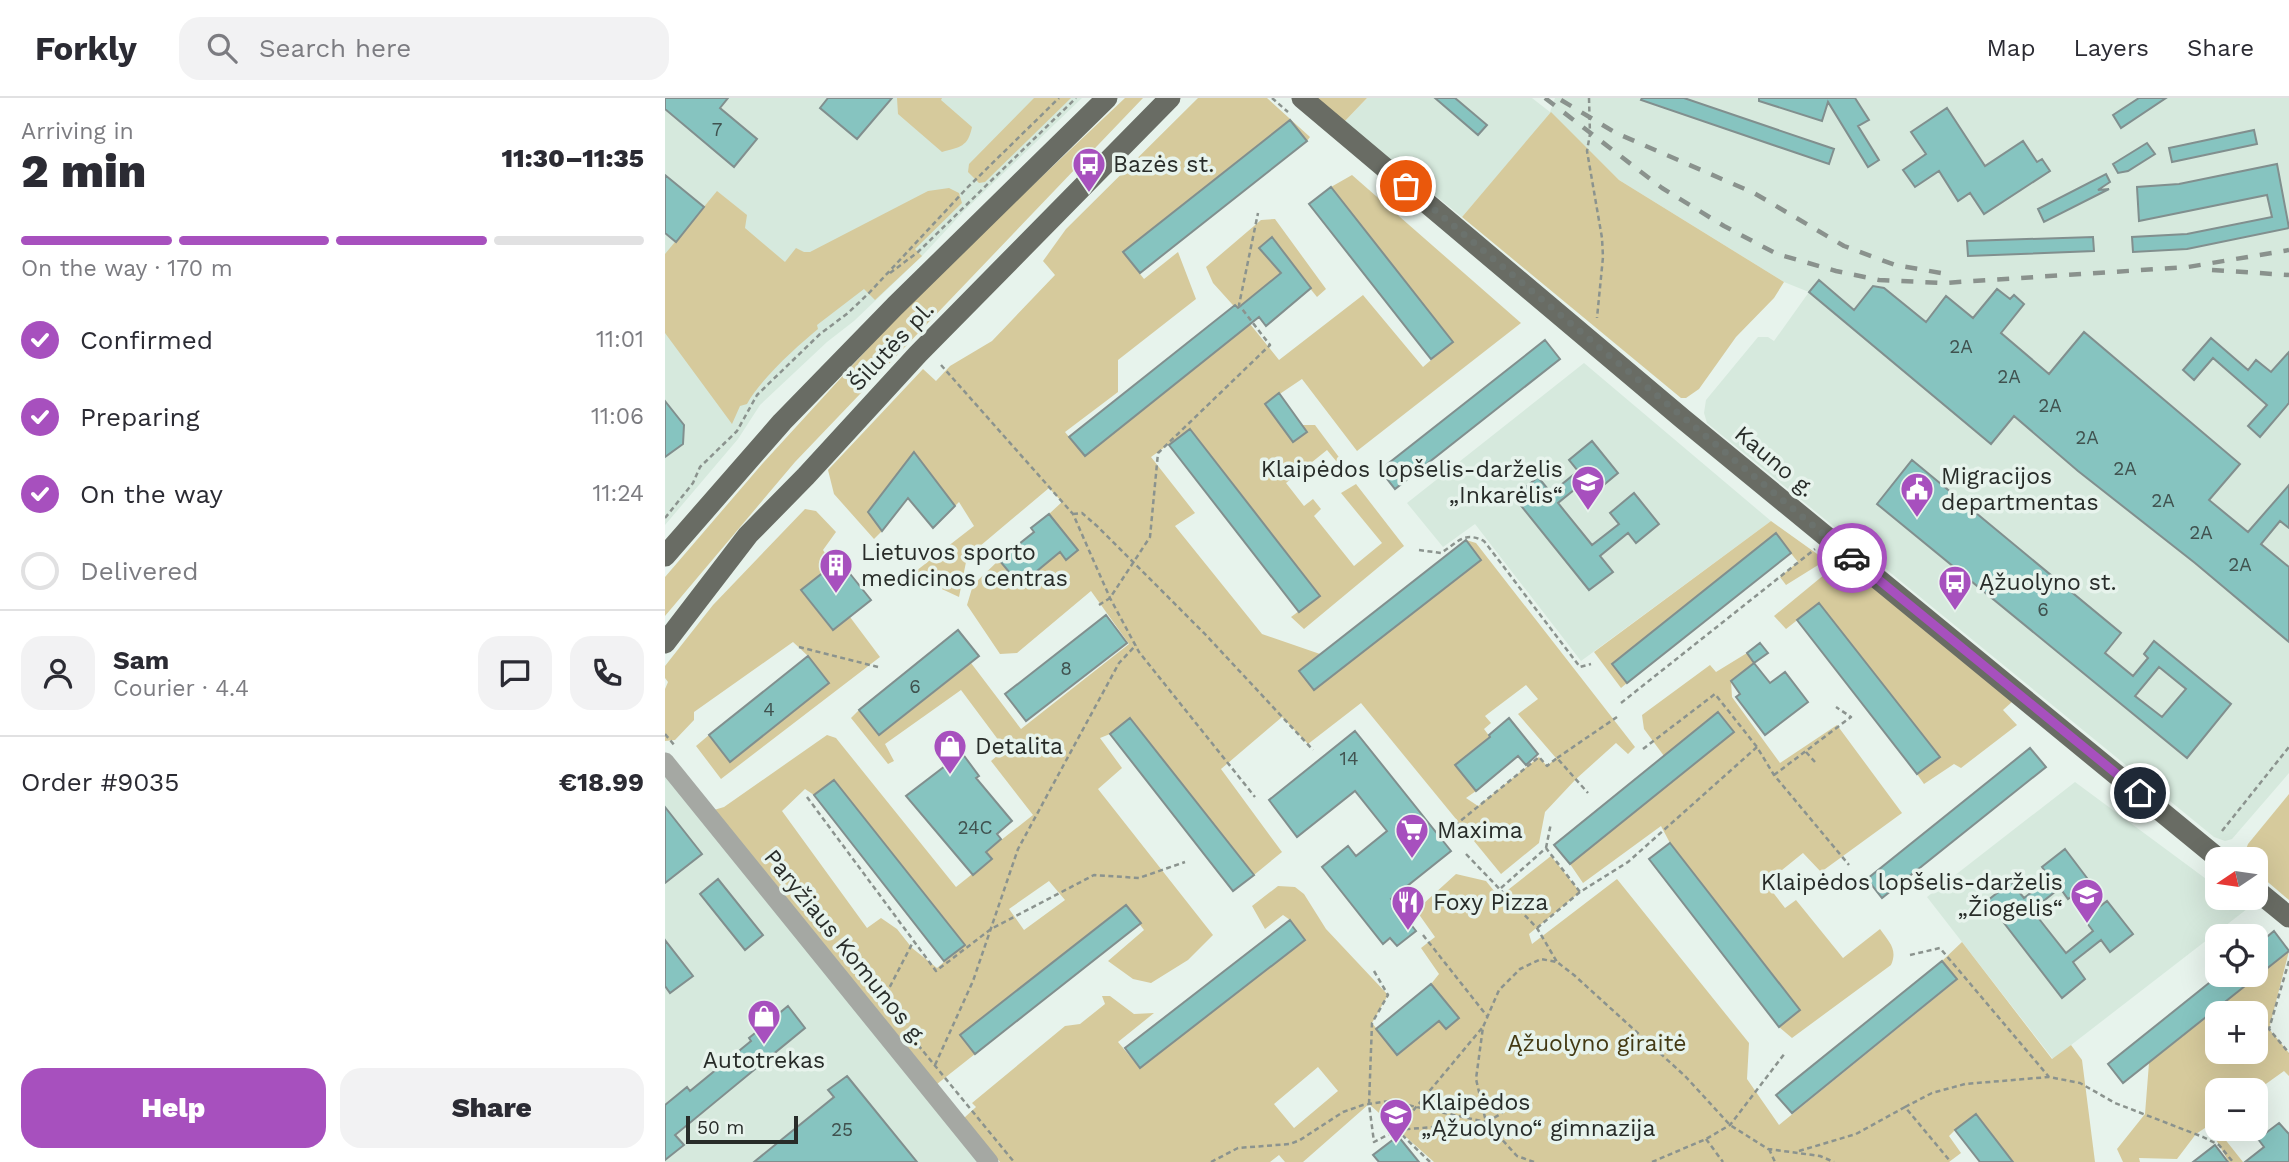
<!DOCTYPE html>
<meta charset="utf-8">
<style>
:root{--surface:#fff;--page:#f2f2f3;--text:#2b2b33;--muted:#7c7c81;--line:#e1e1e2;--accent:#a750be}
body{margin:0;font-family:"Work Sans",sans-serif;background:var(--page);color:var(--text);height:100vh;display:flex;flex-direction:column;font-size:26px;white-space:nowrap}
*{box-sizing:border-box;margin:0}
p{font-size:23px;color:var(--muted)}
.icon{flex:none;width:38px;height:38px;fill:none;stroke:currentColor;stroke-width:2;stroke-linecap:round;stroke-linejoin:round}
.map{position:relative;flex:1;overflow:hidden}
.drawer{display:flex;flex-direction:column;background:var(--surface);width:665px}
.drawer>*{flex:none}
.needle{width:46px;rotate:257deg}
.tools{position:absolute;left:1540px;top:749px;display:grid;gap:14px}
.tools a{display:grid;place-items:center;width:63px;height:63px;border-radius:14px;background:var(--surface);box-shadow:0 7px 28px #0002;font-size:35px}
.scale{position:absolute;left:21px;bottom:18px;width:112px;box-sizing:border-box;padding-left:7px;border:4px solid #282c29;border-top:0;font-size:19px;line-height:24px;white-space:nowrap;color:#282c29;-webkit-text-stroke:5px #e7f3ec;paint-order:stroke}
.pin{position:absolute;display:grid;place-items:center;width:60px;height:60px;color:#fff;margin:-30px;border:4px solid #fff;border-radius:50%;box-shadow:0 2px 7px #0007}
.courier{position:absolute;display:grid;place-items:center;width:70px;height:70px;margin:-35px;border:5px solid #a750be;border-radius:50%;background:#fff;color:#222;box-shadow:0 2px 9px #0007}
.summary em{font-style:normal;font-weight:800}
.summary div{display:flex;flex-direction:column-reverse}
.summary{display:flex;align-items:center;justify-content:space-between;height:119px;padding:0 21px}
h1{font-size:46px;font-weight:800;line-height:52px}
.bar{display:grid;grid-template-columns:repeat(4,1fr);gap:10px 7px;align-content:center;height:84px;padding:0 21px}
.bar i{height:9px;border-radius:5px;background:var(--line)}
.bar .current{background:var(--accent)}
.bar p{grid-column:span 4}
.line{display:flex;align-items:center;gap:18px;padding:0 21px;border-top:2px solid var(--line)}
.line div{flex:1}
.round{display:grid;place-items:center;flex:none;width:74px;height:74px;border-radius:21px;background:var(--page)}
ol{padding:0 21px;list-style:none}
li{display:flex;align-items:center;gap:21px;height:77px}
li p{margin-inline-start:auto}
li .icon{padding:7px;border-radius:50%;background:var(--accent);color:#fff;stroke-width:4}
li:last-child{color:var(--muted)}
li i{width:38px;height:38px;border:4px solid var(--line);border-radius:50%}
.button{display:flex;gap:14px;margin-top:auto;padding:14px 21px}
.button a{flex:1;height:80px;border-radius:21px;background:var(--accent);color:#fff;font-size:28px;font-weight:800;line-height:80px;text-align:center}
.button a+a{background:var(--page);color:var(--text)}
header{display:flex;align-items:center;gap:42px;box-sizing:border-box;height:98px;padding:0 35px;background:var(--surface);border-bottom:2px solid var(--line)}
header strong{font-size:33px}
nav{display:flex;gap:38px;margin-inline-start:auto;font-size:24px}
.search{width:490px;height:63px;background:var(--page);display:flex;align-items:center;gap:18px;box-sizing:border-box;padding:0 24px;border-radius:21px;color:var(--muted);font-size:26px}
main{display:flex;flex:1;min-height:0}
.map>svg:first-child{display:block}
.built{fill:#d6e9dd}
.green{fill:#d6ca9c;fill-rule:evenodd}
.building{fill:#86c4c0;stroke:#818f8e;stroke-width:2;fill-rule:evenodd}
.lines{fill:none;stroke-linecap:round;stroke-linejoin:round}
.path{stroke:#8b938e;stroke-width:2.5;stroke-dasharray:5 3.5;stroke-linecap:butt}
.minor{stroke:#a5a8a3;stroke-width:19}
.major{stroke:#696c64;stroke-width:21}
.rail{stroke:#8a928d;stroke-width:4.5;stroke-dasharray:12 12;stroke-linecap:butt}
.done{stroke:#6b726d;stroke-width:7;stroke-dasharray:0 12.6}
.route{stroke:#a750be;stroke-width:9}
.labels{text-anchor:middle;stroke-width:7;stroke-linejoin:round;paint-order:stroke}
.number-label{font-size:19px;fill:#40524f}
.poi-label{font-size:23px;fill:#282c29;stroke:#e7f3ec;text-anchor:start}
.street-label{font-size:23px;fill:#282c29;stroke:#e7f3ec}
.park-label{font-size:23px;fill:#433913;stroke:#e7f3ec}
</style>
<header>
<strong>Forkly</strong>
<div class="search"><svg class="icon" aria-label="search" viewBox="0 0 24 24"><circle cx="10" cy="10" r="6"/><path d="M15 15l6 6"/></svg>Search here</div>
<nav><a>Map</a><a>Layers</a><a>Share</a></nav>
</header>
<main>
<section class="drawer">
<div class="summary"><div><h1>2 min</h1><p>Arriving in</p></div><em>11:30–11:35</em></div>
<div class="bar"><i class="current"></i><i class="current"></i><i class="current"></i><i></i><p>On the way · 170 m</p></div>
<ol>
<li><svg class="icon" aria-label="check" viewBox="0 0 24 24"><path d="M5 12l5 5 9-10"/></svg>Confirmed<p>11:01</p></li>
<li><svg class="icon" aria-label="check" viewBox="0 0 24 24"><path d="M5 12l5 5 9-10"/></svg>Preparing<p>11:06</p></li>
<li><svg class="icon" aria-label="check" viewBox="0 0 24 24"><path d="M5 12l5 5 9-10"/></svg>On the way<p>11:24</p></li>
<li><i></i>Delivered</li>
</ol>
<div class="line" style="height:126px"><a class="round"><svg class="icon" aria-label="person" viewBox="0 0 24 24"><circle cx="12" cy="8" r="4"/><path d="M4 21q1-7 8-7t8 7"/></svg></a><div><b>Sam</b><p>Courier · 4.4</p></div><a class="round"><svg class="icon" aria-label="chat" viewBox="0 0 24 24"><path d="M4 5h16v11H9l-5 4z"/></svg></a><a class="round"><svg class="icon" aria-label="phone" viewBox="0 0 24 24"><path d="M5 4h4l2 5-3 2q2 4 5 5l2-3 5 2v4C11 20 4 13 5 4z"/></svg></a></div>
<div class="line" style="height:91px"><div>Order #9035</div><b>€18.99</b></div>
<div class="button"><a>Help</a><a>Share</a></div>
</section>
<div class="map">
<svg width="1624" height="1064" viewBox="0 0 1624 1064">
<rect width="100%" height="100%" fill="#e7f3ec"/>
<path class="built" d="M 0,0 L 417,0 L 300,112 L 257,158 L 189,223 L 162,244 L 95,307 L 73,341 L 0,427 Z
M 702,0 L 867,0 L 885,14 L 890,0 L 1624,0 L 1624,675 L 1567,741 L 1560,743 L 1549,739 L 1042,325 L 1039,315 L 1041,302 L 1093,239 L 1103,239 L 1109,243 L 1144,194 L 1119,184 L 954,82 L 886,15 L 797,119 L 679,24 Z
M 919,265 L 1106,423 L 916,563 L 810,426 L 778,449 L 742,405 Z
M 0,676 L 314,1064 L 0,1064 Z
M 1410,684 L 1552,789 L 1552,800 L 1567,800 L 1582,811 L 1388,961 L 1262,799 Z"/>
<path class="green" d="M 232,0 L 277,0 L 276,2 L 307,29 C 303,49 295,49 277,54 L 233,16 Z
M 369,0 L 406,0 L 320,84 L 314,85 L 303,74 L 304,66 Z
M 460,0 L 478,0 L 130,364 L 0,518 L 0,479 L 98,365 L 228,223 L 295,156 Z
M 533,0 L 602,0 L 645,39 L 642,43 L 625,22 L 458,154 L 479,181 L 513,154 L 531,201 L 453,262 L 453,294 L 400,334 L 420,358 L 585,226 L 548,185 L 541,169 L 596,122 L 610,121 L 661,191 L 652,199 L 626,167 L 585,226 L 614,262 L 698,197 L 758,269 L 787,244 L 666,89 L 687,77 L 856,225 L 692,353 L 637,281 L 600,306 L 628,344 L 642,334 L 637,327 L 650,327 L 679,366 L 676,369 L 662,352 L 621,385 L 639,408 L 648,401 L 656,411 L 649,418 L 689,468 L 717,445 L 676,395 L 691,386 L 739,448 L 639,531 L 626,519 L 654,498 L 525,331 L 486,359 L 530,415 L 510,428 L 597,536 L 655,556 L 634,573 L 649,592 L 816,462 L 801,442 L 811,445 L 970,649 L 963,656 L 951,645 L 911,681 L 880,714 L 874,745 L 836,776 L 696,605 L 643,646 L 617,619 L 556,671 L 617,754 L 589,777 L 465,620 L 445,636 L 435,640 L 457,670 L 433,691 L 548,837 L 523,862 L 486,885 L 468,881 L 443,863 L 479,832 L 460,807 L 296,937 L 310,956 L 272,986 L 49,712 L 59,709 L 162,637 L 171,640 L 291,789 L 326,761 L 321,754 L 368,717 L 326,663 L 340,651 L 296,592 L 220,646 L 229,663 L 223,666 L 186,620 L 194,612 L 215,637 L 306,565 L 356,631 L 464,546 L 426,493 L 352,555 L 335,556 L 302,507 L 308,487 L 334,462 L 355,487 L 395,454 L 402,461 L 412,453 L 384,416 L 397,404 L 384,390 L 302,459 L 294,499 L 266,486 L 253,488 L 242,480 L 309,428 L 294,404 L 290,408 L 249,354 L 203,413 L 217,433 L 209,441 L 169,396 L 163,372 L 258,271 L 271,283 L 285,268 L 327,243 L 390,177 L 378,163 L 401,131 ZM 861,587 L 873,601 L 853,616 L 891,660 L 882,668 L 874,659 L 813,708 L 801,700 L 811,693 L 790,667 L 825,639 L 819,631 L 826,625 L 820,618 ZM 169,682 L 299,847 L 272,870 L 247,850 L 232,831 L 216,820 L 202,830 L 117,713 L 140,691 L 149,697 ZM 384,783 L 400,802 L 359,832 L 344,811 Z
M 650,0 L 702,0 L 679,24 Z
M 886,14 L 954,82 L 1119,184 L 1109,200 L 1071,239 L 1034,291 L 1021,300 L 1016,300 L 797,119 Z
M 284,90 L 294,95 L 297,105 L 250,151 L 257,158 L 210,202 L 199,191 L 152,227 L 153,231 C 131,249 94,283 82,306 L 75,308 L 67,326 L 0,235 L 0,156 L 52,93 L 82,117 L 80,130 L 120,164 L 131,150 L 139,154 L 145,154 L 263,93 Z
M 140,411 L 151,413 L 171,434 L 158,452 L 168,467 L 136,492 L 167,532 L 185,519 L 215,559 L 56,681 L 31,648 L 44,637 L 66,664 L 164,585 L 143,558 L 128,544 L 29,614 L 29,622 L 10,642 L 0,643 L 0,591 L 3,584 L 0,580 L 0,568 L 48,507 Z
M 1106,423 L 1155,458 L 1158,464 L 1121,487 L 1115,479 L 1133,464 L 1110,436 L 948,566 L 962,585 L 956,590 L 929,554 Z
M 1177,462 L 1348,603 L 1338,612 L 1352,627 L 1296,670 L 1289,666 L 1259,686 L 1252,676 L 1274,658 L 1154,505 L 1121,531 L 1109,518 Z
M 1082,555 L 1089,565 L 1066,583 L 1067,599 L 1115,665 L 1172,627 L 1237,715 L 1156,774 L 1138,755 L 1107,780 L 1103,788 L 1120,810 L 1131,802 L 1178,860 L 1215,831 C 1224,844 1233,851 1226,867 L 1127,940 L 1114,929 L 1135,912 L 1005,745 L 996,728 L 918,785 L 905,766 L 1069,634 L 1053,614 L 999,658 L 979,631 L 977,617 L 1045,567 L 1051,574 Z
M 1624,696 L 1624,802 L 1591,774 L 1591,761 L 1578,761 L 1578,759 L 1583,746 Z
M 886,758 L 915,794 L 864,836 L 867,846 L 952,781 L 1084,945 L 1082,981 L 1114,1027 L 1292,882 L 1277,863 L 1297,844 L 1387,961 L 1406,947 L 1417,962 L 1430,1064 L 1348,1064 L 1290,1032 L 1284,1038 L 1296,1055 L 1284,1064 L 769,1064 L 704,1006 L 638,1064 L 620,1064 L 614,1057 L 605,1064 L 335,1064 L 299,1020 L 311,1009 L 307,1005 L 400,928 L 415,926 L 440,906 L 437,898 L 445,898 L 469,916 L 489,915 L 453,944 L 475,970 L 640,842 L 625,822 L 618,817 L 600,831 L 587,808 L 613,788 L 630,789 L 639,796 L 661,831 L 723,897 L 707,925 L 733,957 L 774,923 L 781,931 L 794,920 L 766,886 L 774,876 L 756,850 L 770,839 L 753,815 L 757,807 L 791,776 L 821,783 L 834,799 ZM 653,969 L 673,993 L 629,1030 L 609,1006 Z
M 1624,853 L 1604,931 L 1624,955 L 1624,978 L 1619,973 L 1591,993 L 1552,992 L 1552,1031 L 1570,1031 L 1559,1040 L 1578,1064 L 1564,1064 L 1543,1028 L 1531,1036 L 1512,1061 L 1474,1060 L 1475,1064 L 1458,1064 L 1452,1051 L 1480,1016 L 1484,965 ZM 1552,915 L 1591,915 L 1591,954 L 1552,954 Z"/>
<path class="building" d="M 0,0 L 63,0 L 55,10 L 92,41 L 69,69 L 0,11 Z
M 163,0 L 227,0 L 192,41 L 155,10 Z
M 770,0 L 790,0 L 822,27 L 813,37 Z
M 977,0 L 1019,0 L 1169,51 L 1164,66 L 976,2 Z
M 1094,0 L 1190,0 L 1204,22 L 1193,28 L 1214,62 L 1203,69 L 1163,4 L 1157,23 L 1094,3 Z
M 1474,0 L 1501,0 L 1456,30 L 1448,17 Z
M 1282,10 L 1320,68 L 1358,43 L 1372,64 L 1377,61 L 1385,73 L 1319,116 L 1305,95 L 1293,103 L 1274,73 L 1250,89 L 1238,72 L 1261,56 L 1246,34 Z
M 625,22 L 642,43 L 475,175 L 458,154 Z
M 1589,32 L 1592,46 L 1507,64 L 1504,50 Z
M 1482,45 L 1490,56 L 1463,73 L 1453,75 L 1448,66 Z
M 1612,66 L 1624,130 L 1522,151 L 1468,154 L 1467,139 L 1522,136 L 1607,119 L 1602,97 L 1474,123 L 1472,89 L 1514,86 Z
M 1441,76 L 1445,84 L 1433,92 L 1444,91 L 1379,124 L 1373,111 Z
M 0,77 L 39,109 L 11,144 L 0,135 Z
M 666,89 L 788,244 L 766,261 L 644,106 Z
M 607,139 L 646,190 L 601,228 L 594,219 L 420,358 L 404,339 L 570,207 L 573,210 L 616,175 L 594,150 Z
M 1428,139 L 1429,153 L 1303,158 L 1302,143 Z
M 1154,182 L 1189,212 L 1208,188 L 1219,190 L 1261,224 L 1281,198 L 1308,220 L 1332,191 L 1345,201 L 1349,197 L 1359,206 L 1336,235 L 1384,276 L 1419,234 L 1575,366 L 1544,402 L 1583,434 L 1624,387 L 1624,430 L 1615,423 L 1596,446 L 1624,469 L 1624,544 L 1530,465 L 1413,373 L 1349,318 L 1326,346 L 1144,194 Z
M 1546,240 L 1583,272 L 1591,262 L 1606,274 L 1624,254 L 1624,305 L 1595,339 L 1583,328 L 1602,307 L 1548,260 L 1529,282 L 1518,272 Z
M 880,242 L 895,261 L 730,391 L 715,372 Z
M 614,295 L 642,334 L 628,344 L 600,306 Z
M 0,303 L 19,327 L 18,346 L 0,359 Z
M 525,331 L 655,498 L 634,514 L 504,347 Z
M 927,343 L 953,375 L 929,395 L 920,383 L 893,405 L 927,447 L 954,426 L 945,415 L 969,395 L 994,426 L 971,445 L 963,435 L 935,458 L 948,474 L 924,492 L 849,399 L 873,379 L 886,395 L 913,373 L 904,362 Z
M 249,354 L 290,408 L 268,430 L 243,400 L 217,433 L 203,414 Z
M 1247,362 L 1456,535 L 1440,555 L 1468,578 L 1483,560 L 1479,556 L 1489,543 L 1566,606 L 1522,660 L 1212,406 ZM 1494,569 L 1521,591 L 1497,619 L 1470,598 Z
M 384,416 L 413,452 L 401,462 L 395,454 L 355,487 L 334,462 L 369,434 L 366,430 Z
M 1111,435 L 1126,455 L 962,585 L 947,566 Z
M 801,442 L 816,462 L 649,592 L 634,573 Z
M 174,462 L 206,502 L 168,532 L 136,492 Z
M 1154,505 L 1275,659 L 1252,676 L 1132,522 Z
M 441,517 L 462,545 L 361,623 L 340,596 Z
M 293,532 L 314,558 L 214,637 L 194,612 Z
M 1095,545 L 1103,555 L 1089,565 L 1105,585 L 1120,574 L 1143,604 L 1100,637 L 1071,599 L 1075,596 L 1066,583 L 1089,565 L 1082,555 Z
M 143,558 L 164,585 L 65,664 L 44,637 Z
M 1053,614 L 1069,634 L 905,766 L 889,747 Z
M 465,620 L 589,777 L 568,793 L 445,636 Z
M 844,620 L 873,656 L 861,667 L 853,658 L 811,693 L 790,667 L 825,639 L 824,637 Z
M 690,633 L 786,753 L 726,801 L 751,833 L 732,848 L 725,840 L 718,846 L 657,769 L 683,748 L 691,758 L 722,733 L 690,693 L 632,739 L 604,702 Z
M 1365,650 L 1381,669 L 1217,800 L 1202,781 Z
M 297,655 L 314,678 L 311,680 L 347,723 L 332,736 L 336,741 L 321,754 L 327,761 L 308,777 L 241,698 Z
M 169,682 L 300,847 L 279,863 L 149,697 Z
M 0,709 L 37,756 L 0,785 Z
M 1005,745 L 1135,912 L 1114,929 L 984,761 Z
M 1400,751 L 1425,784 L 1403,801 L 1395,790 L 1367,812 L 1401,855 L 1428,833 L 1419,821 L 1442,803 L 1468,836 L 1445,854 L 1436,842 L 1408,864 L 1420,881 L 1397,900 L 1322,803 L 1346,784 L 1359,800 L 1385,780 L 1377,769 Z
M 53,781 L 98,837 L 80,852 L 35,796 Z
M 461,807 L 476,825 L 310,956 L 295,937 Z
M 625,822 L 640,842 L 475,970 L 460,950 Z
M 1609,833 L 1624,853 L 1458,985 L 1443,966 L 1554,877 L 1591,877 L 1591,848 Z
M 0,842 L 28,878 L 5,895 L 0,888 Z
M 1277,863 L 1292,881 L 1127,1015 L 1111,997 Z
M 766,886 L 794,920 L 781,931 L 774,923 L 732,957 L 711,931 Z
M 123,908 L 140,930 L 10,1037 L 19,1047 L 0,1062 L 0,1007 L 22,989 L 25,993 L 86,943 L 84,940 Z
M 182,978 L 252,1064 L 89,1064 L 169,999 L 163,992 Z
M 1311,1016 L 1348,1064 L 1315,1064 L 1290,1032 Z
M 1614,1025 L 1624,1036 L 1624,1064 L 1580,1064 L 1599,1049 L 1593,1041 Z
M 733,1038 L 754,1064 L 714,1064 L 708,1057 Z
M 1550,1047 L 1563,1064 L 1528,1064 Z"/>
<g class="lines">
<path class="path" d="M 607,0 L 623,14
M 924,0 L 925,36 L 922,53 L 937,140 L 938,159 L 932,220
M 225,175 L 253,154 L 411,0
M 232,233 L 242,244
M 276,267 L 408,416 L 445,500 L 474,554 L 590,699
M 408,416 L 417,415 L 432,428 L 539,535 L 648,652
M 0,420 L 28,385 L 35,369 L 72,333 L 92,297 L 155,236 L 183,215 L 204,195 L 302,90 L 394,0
M 754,452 L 776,455 C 793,444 799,433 819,443 L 915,569 L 926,566
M 434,507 L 445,500 L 485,439 L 493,355 L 605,247 L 574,207 L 593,115
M 134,549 L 213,569
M 956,605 L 1150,451
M 0,636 L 10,648
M 978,651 L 1050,596 L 1092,649 L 1109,677 L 1184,767
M 1141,654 L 1150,664
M 892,660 L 952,619
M 1109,677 L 1186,619 L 1171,609
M 142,699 L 271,873 L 326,831 L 429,777 L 474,780 L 520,764
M 783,733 L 874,659 L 882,668 L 892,660 L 923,695
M 1557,733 L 1624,649
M 881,750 L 886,725
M 801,756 L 872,830 L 892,864
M 836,790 L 881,750 L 915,794
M 872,830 L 915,794 L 963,764 L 1092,649
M 758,837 L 822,918
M 1245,857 L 1275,850 L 1384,979
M 1624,863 L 1604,931 L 1624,955
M 709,873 L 723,897 L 707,925 L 704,1006 L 709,1044 L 732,1032 L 765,1064
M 217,904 L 248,844
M 253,947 L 349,1064
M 270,967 L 308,883 L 353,751 L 454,565 L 471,547
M 1240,1009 L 1267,995 L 1300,986 L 1384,979 L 1415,985 L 1450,1005 L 1538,1039 L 1554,1047 L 1568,1064
M 822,1024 L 837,1015 L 844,1002
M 732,1032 L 817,930
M 732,1032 L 816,1025
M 1041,1041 L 1058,1064
M 1104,1051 L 1110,1064
M 1134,1053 L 1191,1036 L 1240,1009 L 1285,1063
M 546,1064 L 573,1050 L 625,1046 L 635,1042 L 678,1014 L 698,1007 L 724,1003 L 821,1024
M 869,1064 L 852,1058 L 821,1024 L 811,981 L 818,929 L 834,892 L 855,871 L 876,861 L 892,864 L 909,877 L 1020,978 L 1065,1027 L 1103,1051 L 1155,1058 L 1169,1064
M 987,1064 L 1041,1041 L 1065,1027 L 1120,955"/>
<path class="minor" d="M 0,664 L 324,1064"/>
<path class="major" d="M 637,0 L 1018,321 L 1554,761
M 0,458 L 117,324 L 230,208 L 442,0
M 0,545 L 83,437 L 141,378 L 253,256 L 505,0
M 1591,792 L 1624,819"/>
<path class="rail" d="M 880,0 L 997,90 L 1059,128 L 1112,156 L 1171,173 L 1214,182 L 1279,185 L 1523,169 L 1624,152
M 896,2 L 951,35 L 1089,95 L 1179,148 L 1230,167 L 1282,176
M 1547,172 L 1624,177"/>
</g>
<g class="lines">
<path class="done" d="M 741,88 L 1187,460"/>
<path class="route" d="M 1187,460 L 1475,695"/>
</g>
<defs>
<symbol id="bus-pin" viewBox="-11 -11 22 30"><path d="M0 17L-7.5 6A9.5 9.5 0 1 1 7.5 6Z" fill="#a750be" stroke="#e7f3ec"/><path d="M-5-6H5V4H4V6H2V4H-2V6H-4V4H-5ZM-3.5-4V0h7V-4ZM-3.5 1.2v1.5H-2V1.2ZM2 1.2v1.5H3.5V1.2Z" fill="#fff"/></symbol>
<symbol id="school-pin" viewBox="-11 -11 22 30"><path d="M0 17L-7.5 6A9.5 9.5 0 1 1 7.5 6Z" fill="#a750be" stroke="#e7f3ec"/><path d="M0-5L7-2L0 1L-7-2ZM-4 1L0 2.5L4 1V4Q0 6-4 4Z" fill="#fff"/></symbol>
<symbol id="civic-pin" viewBox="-11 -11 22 30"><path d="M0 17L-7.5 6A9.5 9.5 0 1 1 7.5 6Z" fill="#a750be" stroke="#e7f3ec"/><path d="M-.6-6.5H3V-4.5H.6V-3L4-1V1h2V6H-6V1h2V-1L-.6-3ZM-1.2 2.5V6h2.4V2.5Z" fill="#fff"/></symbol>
<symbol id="building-pin" viewBox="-11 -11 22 30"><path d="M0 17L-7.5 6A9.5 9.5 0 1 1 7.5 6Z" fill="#a750be" stroke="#e7f3ec"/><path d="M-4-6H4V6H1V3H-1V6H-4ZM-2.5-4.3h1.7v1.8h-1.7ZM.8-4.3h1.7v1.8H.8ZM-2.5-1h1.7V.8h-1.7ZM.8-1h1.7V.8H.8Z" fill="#fff"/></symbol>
<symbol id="shop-pin" viewBox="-11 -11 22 30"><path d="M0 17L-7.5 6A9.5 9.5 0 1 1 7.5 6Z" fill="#a750be" stroke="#e7f3ec"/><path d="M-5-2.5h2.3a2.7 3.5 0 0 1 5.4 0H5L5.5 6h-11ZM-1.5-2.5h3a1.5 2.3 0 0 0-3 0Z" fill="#fff"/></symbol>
<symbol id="supermarket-pin" viewBox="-11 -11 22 30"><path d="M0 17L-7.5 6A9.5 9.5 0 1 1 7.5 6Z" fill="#a750be" stroke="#e7f3ec"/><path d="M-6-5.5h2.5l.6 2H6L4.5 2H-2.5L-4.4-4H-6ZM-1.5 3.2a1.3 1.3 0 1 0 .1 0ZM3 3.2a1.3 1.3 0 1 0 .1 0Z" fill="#fff"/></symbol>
<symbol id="restaurant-pin" viewBox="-11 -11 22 30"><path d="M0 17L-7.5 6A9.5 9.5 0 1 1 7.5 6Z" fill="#a750be" stroke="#e7f3ec"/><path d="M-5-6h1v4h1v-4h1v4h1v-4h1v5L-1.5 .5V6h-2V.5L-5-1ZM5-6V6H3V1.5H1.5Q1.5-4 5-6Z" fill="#fff"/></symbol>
</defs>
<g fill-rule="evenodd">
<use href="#bus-pin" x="405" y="47" width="38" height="52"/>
<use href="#school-pin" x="904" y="365" width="38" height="52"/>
<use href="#civic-pin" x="1233" y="372" width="38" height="52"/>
<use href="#building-pin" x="152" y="448" width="38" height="52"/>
<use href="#bus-pin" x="1271" y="465" width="38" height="52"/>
<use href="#shop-pin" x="266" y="629" width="38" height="52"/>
<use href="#supermarket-pin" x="728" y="713" width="38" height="52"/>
<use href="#school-pin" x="1403" y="778" width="38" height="52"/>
<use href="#restaurant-pin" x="724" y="785" width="38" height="52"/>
<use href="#shop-pin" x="80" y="899" width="38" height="52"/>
<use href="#school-pin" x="712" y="998" width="38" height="52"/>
</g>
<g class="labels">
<g class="number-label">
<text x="52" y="38">7</text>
<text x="1296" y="255">2A</text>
<text x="1344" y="285">2A</text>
<text x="1385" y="314">2A</text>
<text x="1422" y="346">2A</text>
<text x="1460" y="377">2A</text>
<text x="1498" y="409">2A</text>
<text x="1536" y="441">2A</text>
<text x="1575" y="473">2A</text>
<text x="1378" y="518">6</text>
<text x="401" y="577">8</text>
<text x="250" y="595">6</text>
<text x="104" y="618">4</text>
<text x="684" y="667">14</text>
<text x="310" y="736">24C</text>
<text x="177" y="1038">25</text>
</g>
<g class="poi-label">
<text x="448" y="74">Bazės st.</text>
<text x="898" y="379" text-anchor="end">Klaipėdos lopšelis-darželis<tspan x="898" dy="26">„Inkarėlis“</tspan></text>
<text x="1276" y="386">Migracijos<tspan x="1276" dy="26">departmentas</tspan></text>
<text x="196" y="462">Lietuvos sporto<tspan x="196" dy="26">medicinos centras</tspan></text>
<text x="1314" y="492">Ąžuolyno st.</text>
<text x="310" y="656">Detalita</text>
<text x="772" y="740">Maxima</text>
<text x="1398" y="792" text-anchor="end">Klaipėdos lopšelis-darželis<tspan x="1398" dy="26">„Žiogelis“</tspan></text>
<text x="768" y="812">Foxy Pizza</text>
<text x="99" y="970" text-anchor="middle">Autotrekas</text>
<text x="756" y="1012">Klaipėdos<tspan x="756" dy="26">„Ąžuolyno“ gimnazija</tspan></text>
</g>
<g class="street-label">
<text transform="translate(226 248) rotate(-47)" y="8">Šilutės pl.</text>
<text transform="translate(1110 363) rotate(40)" y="8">Kauno g.</text>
<text transform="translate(181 849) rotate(51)" y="8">Paryžiaus Komunos g.</text>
</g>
<g class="park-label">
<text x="932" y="953">Ąžuolyno giraitė</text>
</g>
</g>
</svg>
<div class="tools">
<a><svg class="needle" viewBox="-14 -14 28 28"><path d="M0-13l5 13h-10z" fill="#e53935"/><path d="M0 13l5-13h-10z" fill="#7c7c81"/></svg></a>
<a><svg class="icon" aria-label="locate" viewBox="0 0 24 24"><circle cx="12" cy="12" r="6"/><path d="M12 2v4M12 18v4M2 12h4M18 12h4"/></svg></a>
<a>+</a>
<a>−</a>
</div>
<div class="scale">50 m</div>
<div class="pin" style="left:741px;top:88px;background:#ea580c"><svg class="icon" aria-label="bag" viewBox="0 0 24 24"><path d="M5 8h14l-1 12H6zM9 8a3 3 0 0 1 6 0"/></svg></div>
<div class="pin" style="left:1475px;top:695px;background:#1f2937"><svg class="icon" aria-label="home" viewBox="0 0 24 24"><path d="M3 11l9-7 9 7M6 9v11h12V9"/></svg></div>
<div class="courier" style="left:1187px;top:460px"><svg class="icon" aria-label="car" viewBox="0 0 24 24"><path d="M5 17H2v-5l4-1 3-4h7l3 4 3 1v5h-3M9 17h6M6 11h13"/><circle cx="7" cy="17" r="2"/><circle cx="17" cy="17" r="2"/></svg></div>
</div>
</main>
